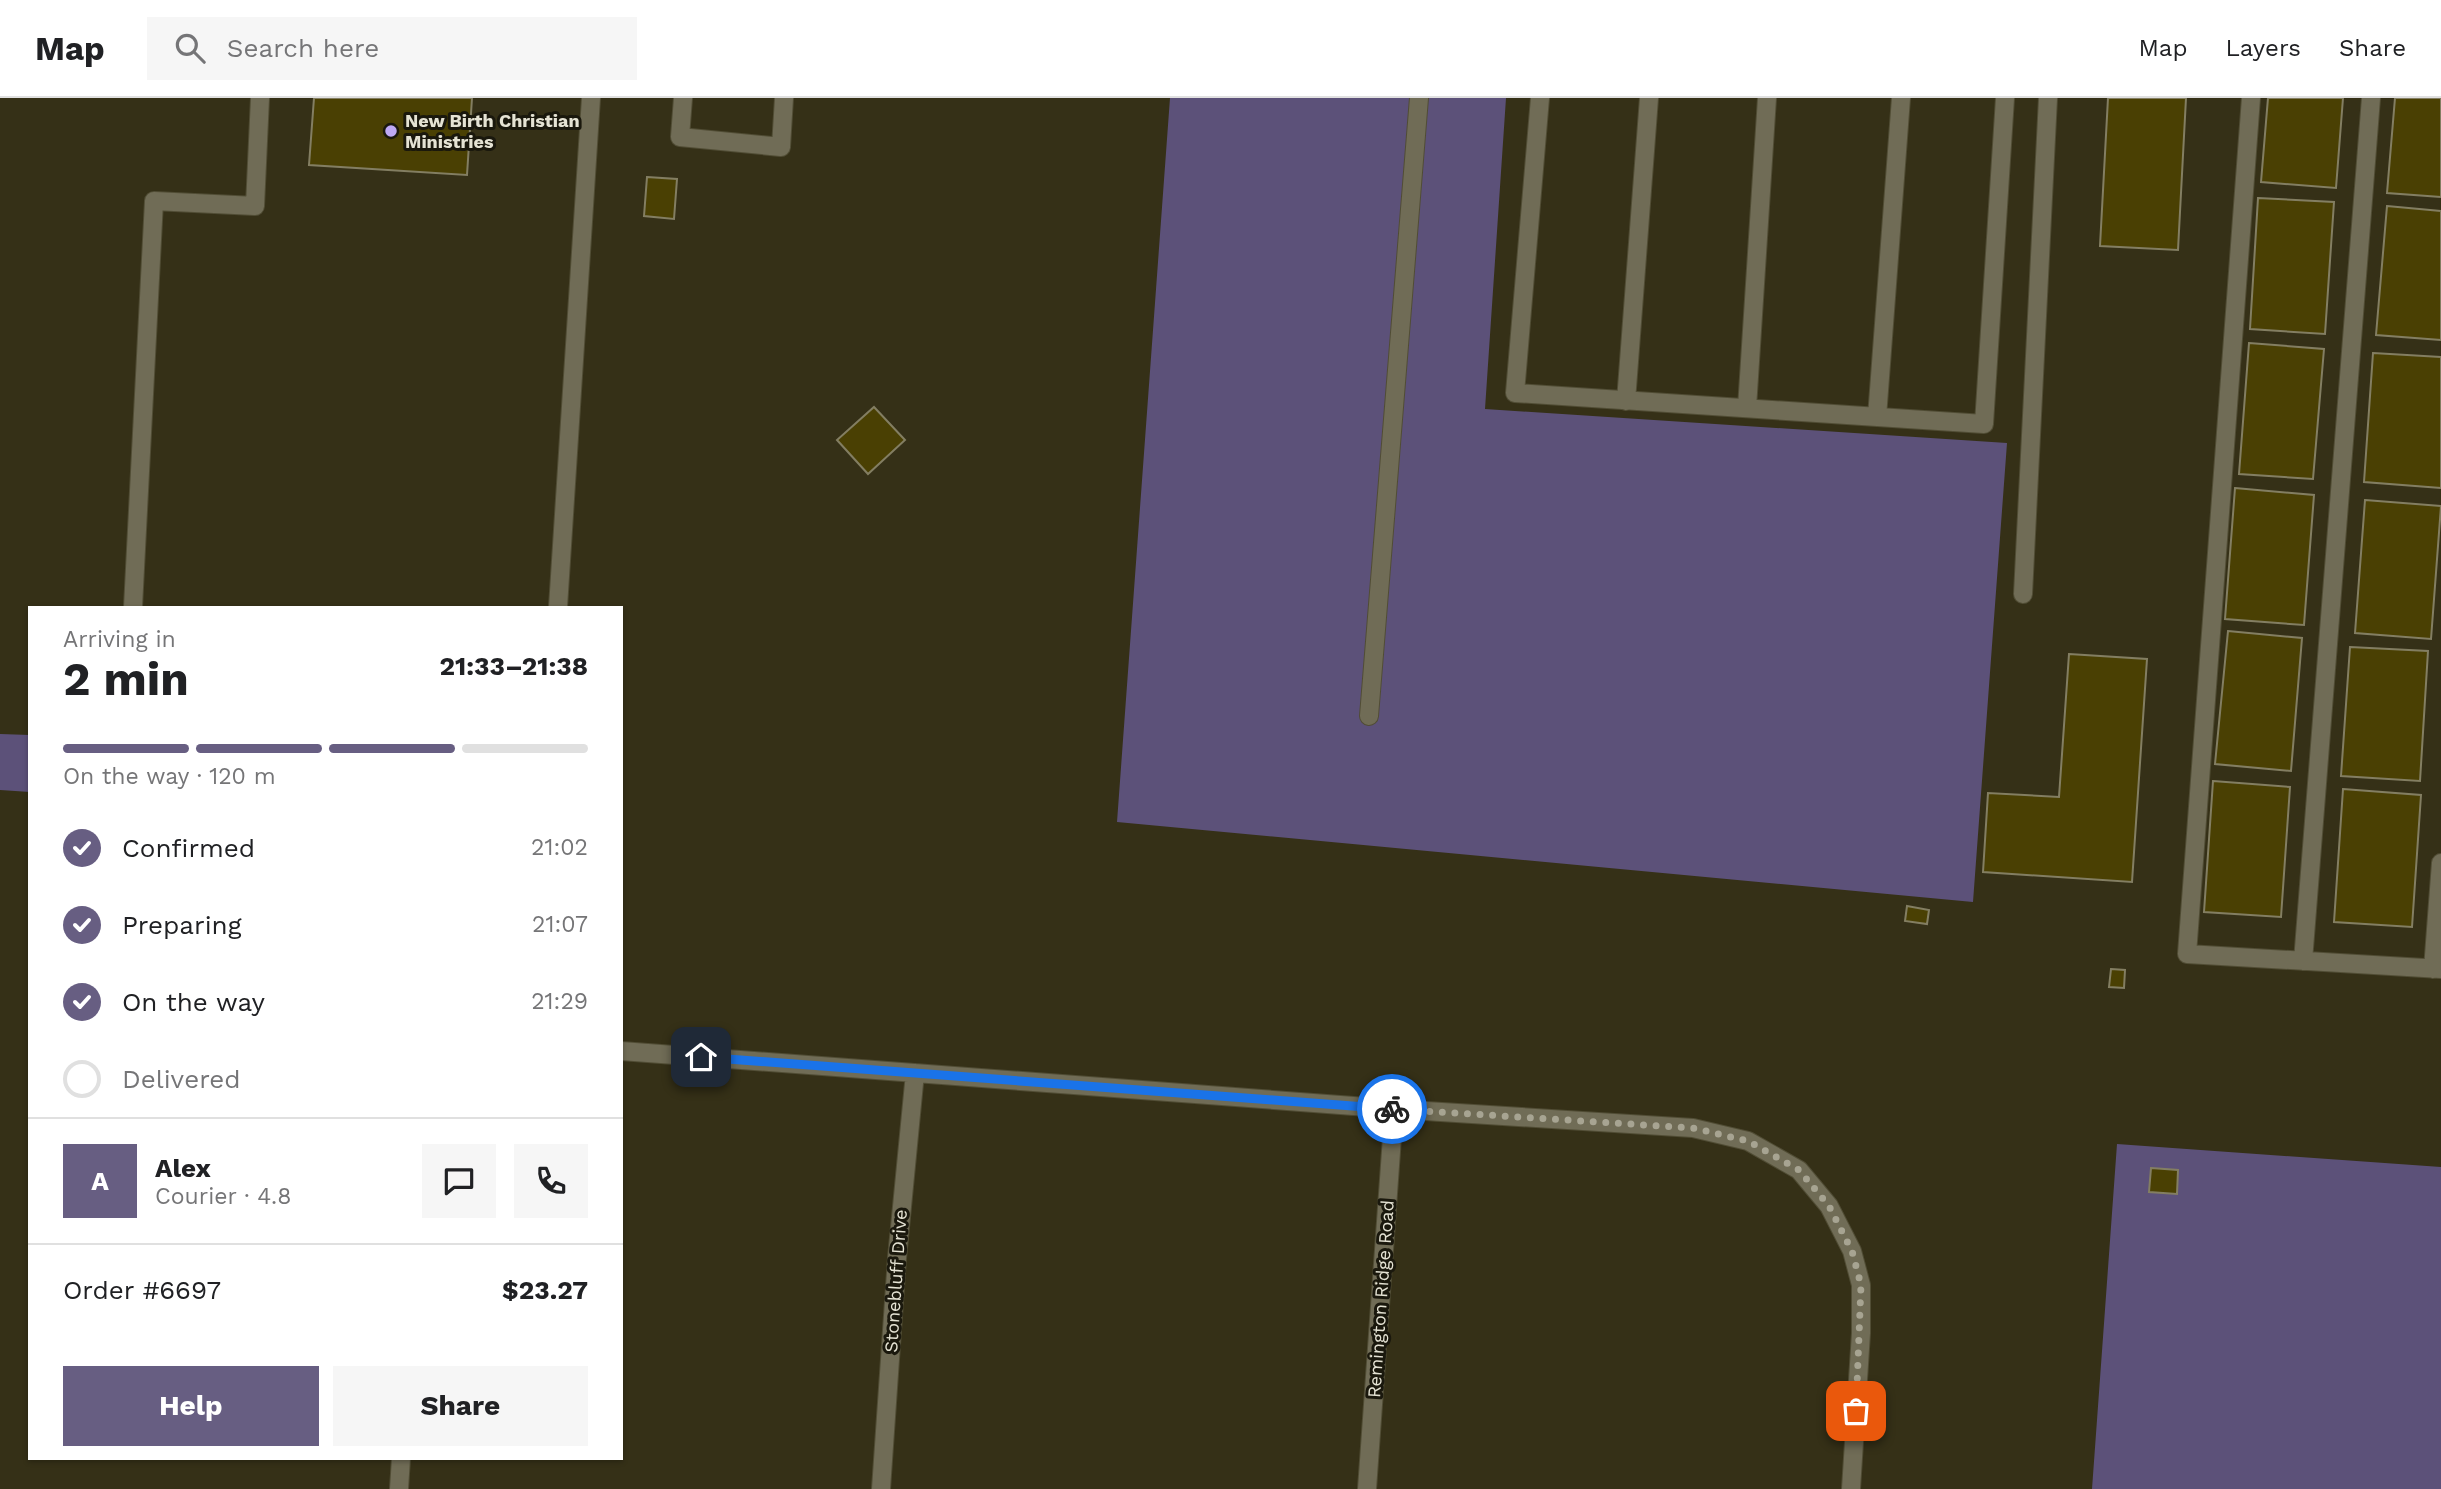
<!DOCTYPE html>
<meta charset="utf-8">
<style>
:root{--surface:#fff;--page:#f6f6f6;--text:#202124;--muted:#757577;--line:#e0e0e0;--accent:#675e82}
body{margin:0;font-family:"Work Sans",sans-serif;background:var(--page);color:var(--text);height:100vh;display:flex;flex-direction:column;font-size:26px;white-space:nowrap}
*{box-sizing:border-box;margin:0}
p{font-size:23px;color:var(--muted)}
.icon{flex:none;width:38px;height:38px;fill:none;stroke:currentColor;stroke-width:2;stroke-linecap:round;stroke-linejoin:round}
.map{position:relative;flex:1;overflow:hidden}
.side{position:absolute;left:28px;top:508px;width:595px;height:854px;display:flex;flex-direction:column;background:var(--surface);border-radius:0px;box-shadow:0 2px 5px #0004}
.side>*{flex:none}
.pin{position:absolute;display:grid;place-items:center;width:60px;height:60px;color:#fff;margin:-30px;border-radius:14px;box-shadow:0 4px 10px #0006}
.courier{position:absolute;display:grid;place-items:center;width:70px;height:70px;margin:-35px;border:5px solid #1a73e8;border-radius:50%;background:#fff;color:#222;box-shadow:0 2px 9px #0007}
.head em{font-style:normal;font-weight:700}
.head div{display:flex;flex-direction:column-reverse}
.head{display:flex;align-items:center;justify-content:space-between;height:119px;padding:0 35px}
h1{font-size:46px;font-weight:700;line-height:52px}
.bar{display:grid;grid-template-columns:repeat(4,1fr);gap:10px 7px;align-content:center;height:84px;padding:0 35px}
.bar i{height:9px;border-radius:5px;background:var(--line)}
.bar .current{background:var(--accent)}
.bar p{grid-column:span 4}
.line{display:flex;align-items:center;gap:18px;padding:0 35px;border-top:2px solid var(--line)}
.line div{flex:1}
.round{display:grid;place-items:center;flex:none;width:74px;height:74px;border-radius:0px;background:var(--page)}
ol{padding:0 35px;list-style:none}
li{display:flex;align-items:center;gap:21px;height:77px}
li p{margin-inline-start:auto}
li .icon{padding:7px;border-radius:50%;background:var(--accent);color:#fff;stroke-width:4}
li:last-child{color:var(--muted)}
li i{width:38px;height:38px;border:4px solid var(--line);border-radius:50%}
.cta{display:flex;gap:14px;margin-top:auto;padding:14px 35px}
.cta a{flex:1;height:80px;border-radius:0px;background:var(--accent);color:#fff;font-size:28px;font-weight:700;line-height:80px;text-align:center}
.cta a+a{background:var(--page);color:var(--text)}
header{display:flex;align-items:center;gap:42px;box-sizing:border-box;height:98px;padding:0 35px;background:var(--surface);border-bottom:2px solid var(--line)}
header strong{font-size:33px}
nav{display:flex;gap:38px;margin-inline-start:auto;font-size:24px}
.search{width:490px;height:63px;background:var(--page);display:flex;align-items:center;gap:18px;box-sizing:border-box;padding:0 24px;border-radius:0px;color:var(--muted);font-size:26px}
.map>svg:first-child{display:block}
.green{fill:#5c5179}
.building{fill:#4a4003;stroke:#837e62;stroke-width:2}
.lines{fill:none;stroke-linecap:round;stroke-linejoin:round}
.lane-casing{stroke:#514d35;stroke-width:20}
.street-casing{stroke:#514d35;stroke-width:20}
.lane{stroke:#706c56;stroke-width:18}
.street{stroke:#706c56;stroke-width:18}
.done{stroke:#a7a492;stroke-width:7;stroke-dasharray:0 12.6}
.route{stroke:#1a73e8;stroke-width:9}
.poi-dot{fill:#bea9f5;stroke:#1a180d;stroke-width:2.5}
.labels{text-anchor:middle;stroke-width:6;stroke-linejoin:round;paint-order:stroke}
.poi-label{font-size:18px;font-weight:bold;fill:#e5e3d4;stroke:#1a180d;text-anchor:start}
.street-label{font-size:18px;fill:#e5e3d4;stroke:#1a180d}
</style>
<header>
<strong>Map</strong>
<div class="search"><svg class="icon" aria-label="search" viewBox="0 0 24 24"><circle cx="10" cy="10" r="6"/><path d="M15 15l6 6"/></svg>Search here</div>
<nav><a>Map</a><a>Layers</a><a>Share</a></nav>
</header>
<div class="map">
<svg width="2441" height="1391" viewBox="0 0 2441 1391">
<rect width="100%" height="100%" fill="#353017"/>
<path class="green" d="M 1170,0 L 1506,0 L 1485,311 L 2007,345 L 1973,804 L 1117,724 Z
M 0,636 L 30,637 L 30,694 L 0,692 Z
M 2117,1046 L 2441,1069 L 2441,1391 L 2092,1391 Z"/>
<path class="building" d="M 314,0 L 472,0 L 467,77 L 309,67 Z
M 2108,0 L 2186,0 L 2178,152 L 2100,148 Z
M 2268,0 L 2343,0 L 2336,90 L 2261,84 Z
M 2395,0 L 2441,0 L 2441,99 L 2387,95 Z
M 647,79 L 677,81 L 674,121 L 644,118 Z
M 2258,100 L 2334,104 L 2325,236 L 2250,231 Z
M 2387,108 L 2441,113 L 2441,242 L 2376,237 Z
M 2249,245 L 2324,251 L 2313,381 L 2239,376 Z
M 2373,255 L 2441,259 L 2441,390 L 2364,384 Z
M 874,309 L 905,342 L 868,376 L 837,342 Z
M 2235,390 L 2314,397 L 2304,527 L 2225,521 Z
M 2365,402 L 2441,408 L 2431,541 L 2355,535 Z
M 2228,533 L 2302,540 L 2291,673 L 2215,666 Z
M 2350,549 L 2428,553 L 2420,683 L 2341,678 Z
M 2069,556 L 2147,561 L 2132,784 L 1983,774 L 1988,695 L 2059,699 Z
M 2213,683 L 2290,689 L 2281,819 L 2204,814 Z
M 2343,691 L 2421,697 L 2412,829 L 2334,824 Z
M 1907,808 L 1929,812 L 1927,826 L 1905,823 Z
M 2111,871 L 2125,872 L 2124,890 L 2109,889 Z
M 2151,1070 L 2178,1072 L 2177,1096 L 2149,1094 Z"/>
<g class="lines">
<defs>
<path id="lane" d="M 683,0 L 680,39 L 781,49 L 784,0
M 1540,0 L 1515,295 L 1984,326 L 2005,0
M 2251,0 L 2187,856 L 2441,871
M 1626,303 L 1649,0
M 1747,310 L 1767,0
M 1877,319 L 1901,0
M 2023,496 L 2048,0
M 133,509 L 154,103 L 255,108 L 260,0
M 558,509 L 591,0
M 1369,618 L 1419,0
M 2303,863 L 2371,0
M 2433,871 L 2441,765"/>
<path id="street" d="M 621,953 L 1394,1011 L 1693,1030 L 1748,1043 L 1799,1072 L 1829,1108 L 1852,1153 L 1861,1187 L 1861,1235 L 1851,1391
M 399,1391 L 401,1360
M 881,1391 L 897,1160 L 915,975
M 1367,1391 L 1394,1011"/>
</defs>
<use href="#lane" class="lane-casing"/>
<use href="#street" class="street-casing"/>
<use href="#lane" class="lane"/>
<use href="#street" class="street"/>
</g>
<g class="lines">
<path class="done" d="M 1392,1011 L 1693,1030 L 1748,1043 L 1799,1072 L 1829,1108 L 1852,1153 L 1861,1187 L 1856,1313"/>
<path class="route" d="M 701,959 L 1392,1011"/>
</g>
<circle class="poi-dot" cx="391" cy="33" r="7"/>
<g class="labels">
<g class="poi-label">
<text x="405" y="29">New Birth Christian<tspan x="405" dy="21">Ministries</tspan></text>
</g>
<g class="street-label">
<text transform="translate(896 1183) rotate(-86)" y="6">Stonebluff Drive</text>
<text transform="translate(1381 1201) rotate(-86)" y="6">Remington Ridge Road</text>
</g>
</g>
</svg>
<div class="pin" style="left:1856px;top:1313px;background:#ea580c"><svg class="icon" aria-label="bag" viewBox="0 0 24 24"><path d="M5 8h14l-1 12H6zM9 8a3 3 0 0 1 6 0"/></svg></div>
<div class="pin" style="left:701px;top:959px;background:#1f2937"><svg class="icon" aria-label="home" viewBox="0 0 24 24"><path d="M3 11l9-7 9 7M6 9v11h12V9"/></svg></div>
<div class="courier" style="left:1392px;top:1011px"><svg class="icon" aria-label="bike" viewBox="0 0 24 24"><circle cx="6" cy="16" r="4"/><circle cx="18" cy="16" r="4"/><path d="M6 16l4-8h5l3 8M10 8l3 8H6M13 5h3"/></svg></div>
<section class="side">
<div class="head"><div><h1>2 min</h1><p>Arriving in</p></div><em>21:33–21:38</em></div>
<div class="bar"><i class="current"></i><i class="current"></i><i class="current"></i><i></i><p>On the way · 120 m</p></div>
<ol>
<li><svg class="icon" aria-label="check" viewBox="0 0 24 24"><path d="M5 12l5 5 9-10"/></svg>Confirmed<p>21:02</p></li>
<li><svg class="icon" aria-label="check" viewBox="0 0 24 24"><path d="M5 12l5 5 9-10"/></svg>Preparing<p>21:07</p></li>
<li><svg class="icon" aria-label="check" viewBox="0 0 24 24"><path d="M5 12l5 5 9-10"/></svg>On the way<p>21:29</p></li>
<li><i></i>Delivered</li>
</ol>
<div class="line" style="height:126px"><b class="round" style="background:var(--accent);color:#fff">A</b><div><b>Alex</b><p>Courier · 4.8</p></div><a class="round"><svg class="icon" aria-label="chat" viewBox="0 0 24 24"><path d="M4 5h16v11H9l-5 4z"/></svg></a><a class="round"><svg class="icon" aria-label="phone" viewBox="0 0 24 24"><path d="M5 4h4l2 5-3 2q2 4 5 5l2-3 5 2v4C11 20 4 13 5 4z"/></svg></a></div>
<div class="line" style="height:91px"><div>Order #6697</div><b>$23.27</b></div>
<div class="cta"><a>Help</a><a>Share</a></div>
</section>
</div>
